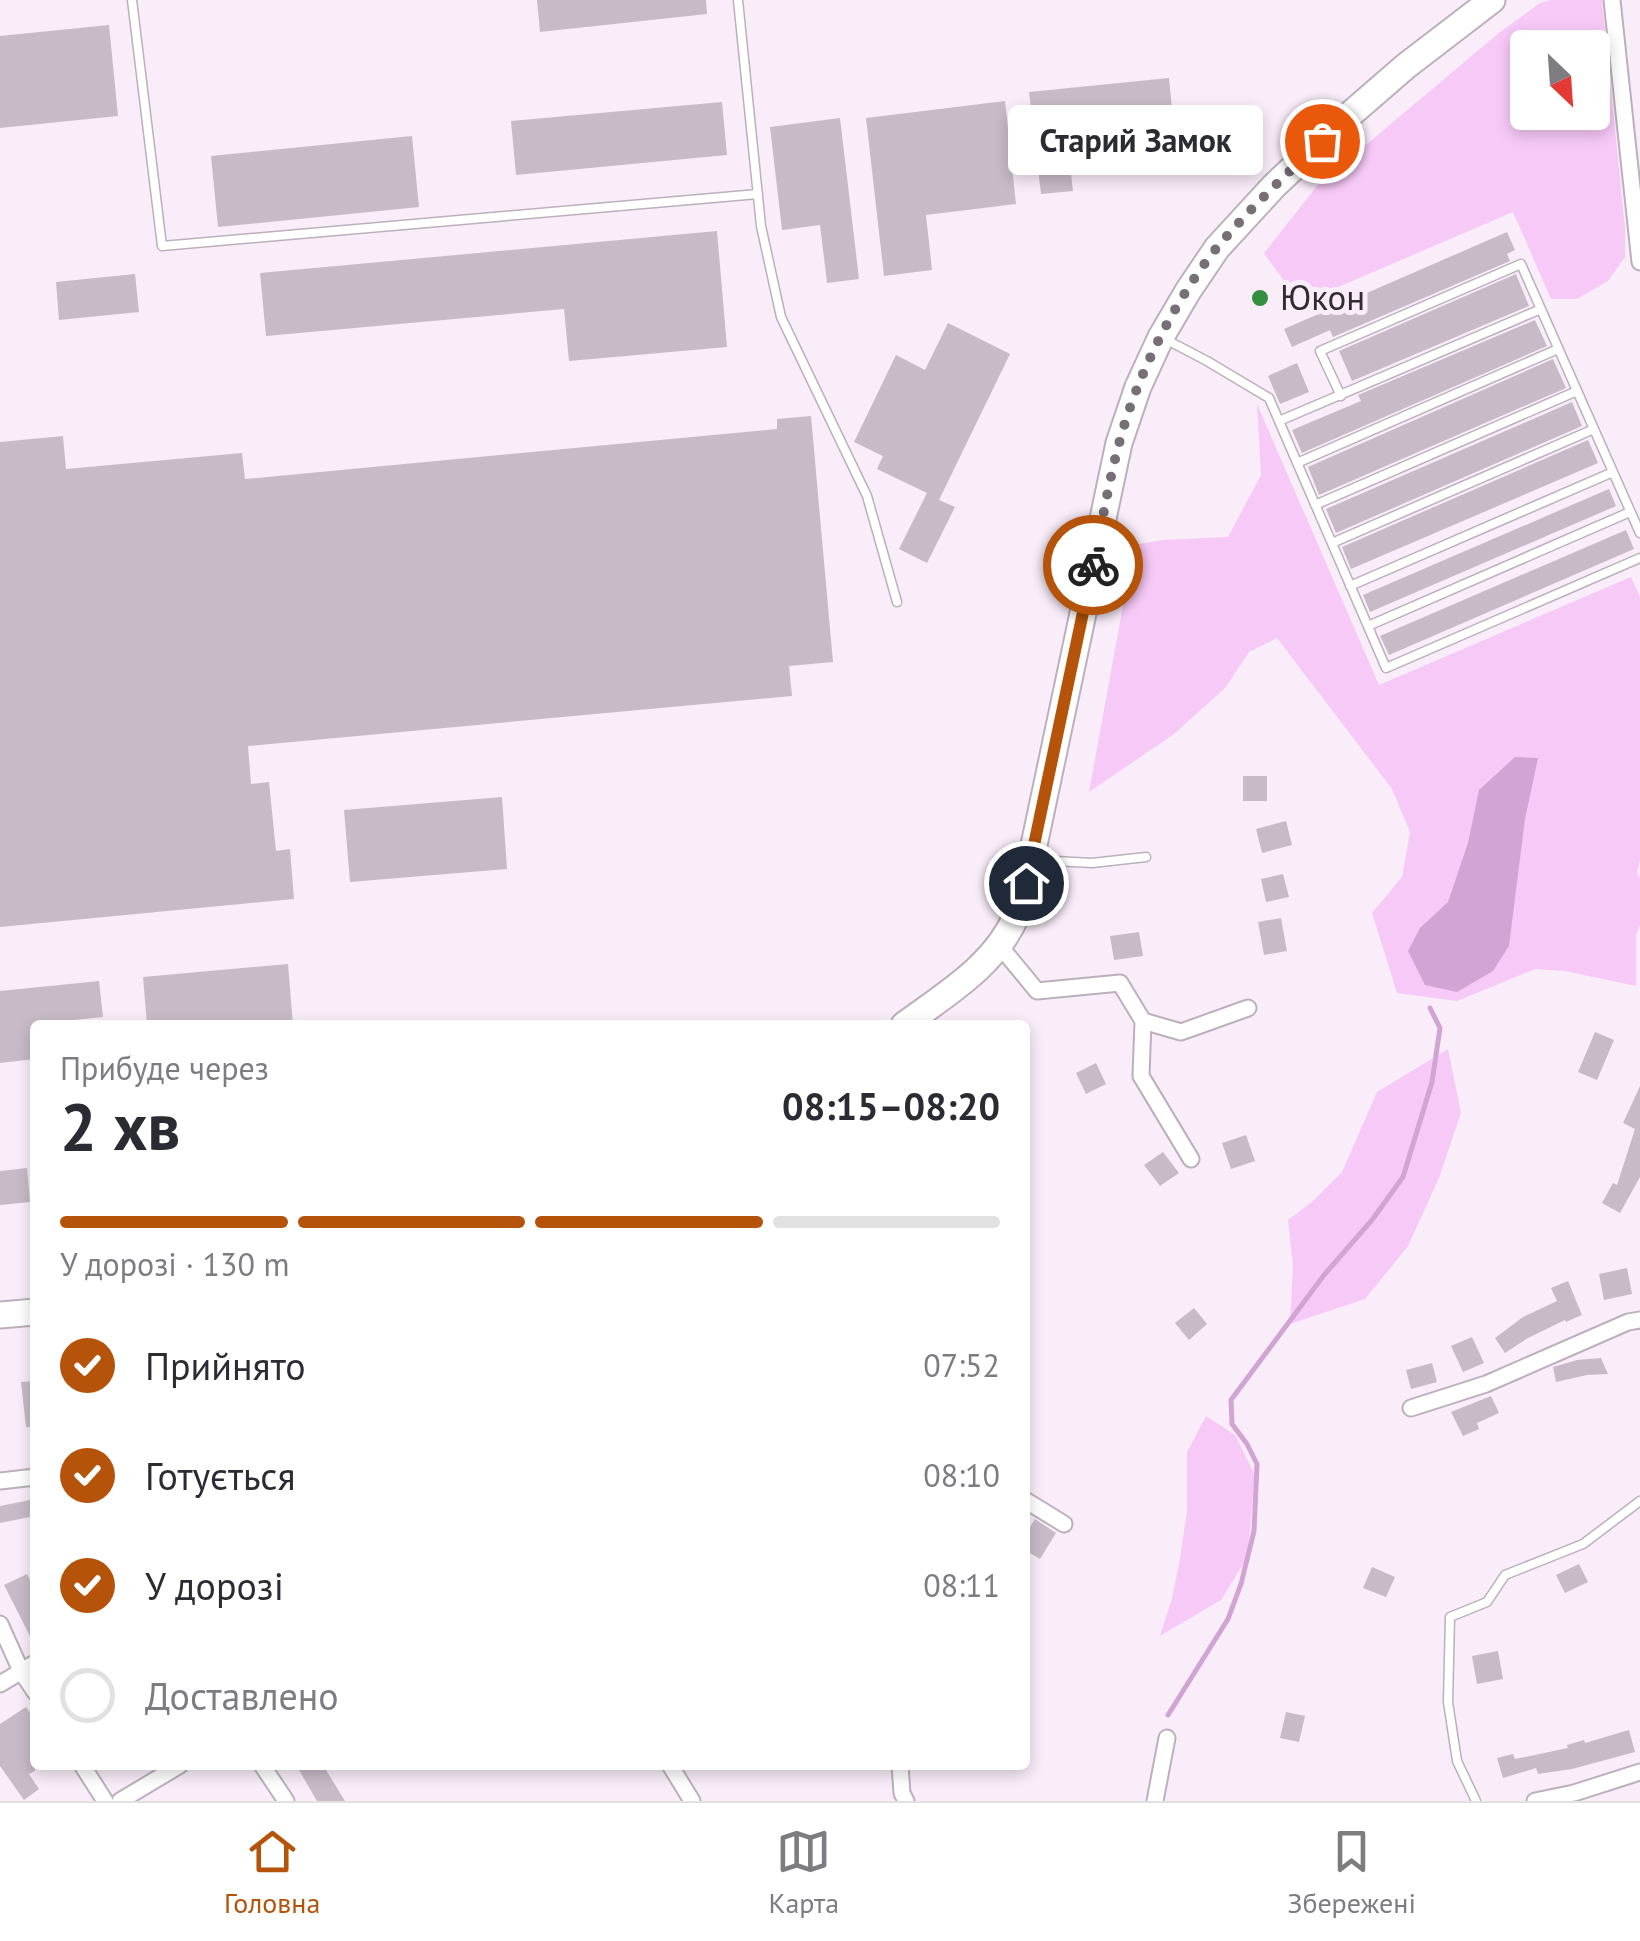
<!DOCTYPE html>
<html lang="uk">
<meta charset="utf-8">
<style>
:root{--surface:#fff;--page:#f7f7f7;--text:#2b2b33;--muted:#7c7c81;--line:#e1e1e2;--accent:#b45309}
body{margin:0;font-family:"PT Sans",sans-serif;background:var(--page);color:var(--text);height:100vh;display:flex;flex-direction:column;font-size:38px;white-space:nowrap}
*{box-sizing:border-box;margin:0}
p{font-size:32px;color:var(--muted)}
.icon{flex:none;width:55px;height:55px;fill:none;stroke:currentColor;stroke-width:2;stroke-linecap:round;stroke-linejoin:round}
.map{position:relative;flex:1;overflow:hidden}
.details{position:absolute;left:30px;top:1020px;width:1000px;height:750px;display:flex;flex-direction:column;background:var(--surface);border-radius:10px;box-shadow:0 5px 15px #0003}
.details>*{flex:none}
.needle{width:65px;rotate:155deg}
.controls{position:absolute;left:1510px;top:30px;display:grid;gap:20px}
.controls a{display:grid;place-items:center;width:100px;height:100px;border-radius:10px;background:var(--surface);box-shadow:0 5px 15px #0003;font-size:50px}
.pin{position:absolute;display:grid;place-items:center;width:85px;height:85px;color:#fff;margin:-42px;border:5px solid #fff;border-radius:50%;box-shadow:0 2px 10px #0007}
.courier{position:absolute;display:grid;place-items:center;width:100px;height:100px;margin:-50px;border:8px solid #b45309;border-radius:50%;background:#fff;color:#222;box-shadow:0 2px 12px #0007}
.bubble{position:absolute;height:70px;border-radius:10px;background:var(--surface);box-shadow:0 5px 15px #0003;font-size:32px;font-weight:700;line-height:70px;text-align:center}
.overview em{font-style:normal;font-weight:700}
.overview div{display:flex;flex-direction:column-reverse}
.overview{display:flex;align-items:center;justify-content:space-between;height:170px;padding:0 30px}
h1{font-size:65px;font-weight:700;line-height:75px}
.bar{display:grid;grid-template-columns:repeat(4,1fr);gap:15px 10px;align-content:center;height:120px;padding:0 30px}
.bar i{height:12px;border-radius:8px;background:var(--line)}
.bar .current{background:var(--accent)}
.bar p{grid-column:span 4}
ol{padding:0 30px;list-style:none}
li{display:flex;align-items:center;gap:30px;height:110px}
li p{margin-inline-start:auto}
li .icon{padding:10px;border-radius:50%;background:var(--accent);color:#fff;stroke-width:4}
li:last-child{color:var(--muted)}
li i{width:55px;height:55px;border:5px solid var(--line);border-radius:50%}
.tabs{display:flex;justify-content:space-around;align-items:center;height:140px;border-top:2px solid var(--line);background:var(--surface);font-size:28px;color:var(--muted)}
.tabs a{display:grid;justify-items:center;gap:5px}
.tabs .current{color:var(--accent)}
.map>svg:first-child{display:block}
.green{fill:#f7c9f7;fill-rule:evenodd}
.water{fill:#d2a4d3}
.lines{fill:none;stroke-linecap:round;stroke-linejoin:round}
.stream{stroke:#d2a4d3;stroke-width:5}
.building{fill:#c7bbc7}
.service-casing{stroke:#bbb0bb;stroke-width:11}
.minor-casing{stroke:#bbb0bb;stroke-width:19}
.primary-casing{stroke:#bbb0bb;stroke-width:29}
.service{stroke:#fff;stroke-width:8}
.minor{stroke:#fff;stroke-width:15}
.primary{stroke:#fff;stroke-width:25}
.done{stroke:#767076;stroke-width:10;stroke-dasharray:0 18}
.route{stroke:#b45309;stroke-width:12}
.poi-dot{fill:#348f41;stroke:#f9edf9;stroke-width:4}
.labels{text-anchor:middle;stroke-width:10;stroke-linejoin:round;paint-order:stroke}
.poi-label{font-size:35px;fill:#302c30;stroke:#f9edf9;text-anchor:start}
</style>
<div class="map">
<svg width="1640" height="1801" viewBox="0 0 1640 1801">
<rect width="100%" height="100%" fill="#f9edf9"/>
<path class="green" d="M 1551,0 L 1602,0 L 1625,228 L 1625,257 L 1608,281 L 1577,299 L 1551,299 L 1513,212 L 1322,294 L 1284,281 L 1264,253 L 1317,186 L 1500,32 L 1540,3 ZM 1528,48 L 1592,48 L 1592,112 L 1528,112 Z
M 1257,404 L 1379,685 L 1631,577 L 1640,597 L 1640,861 L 1637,872 L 1640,878 L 1640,926 L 1636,934 L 1636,986 L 1565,971 L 1535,969 L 1457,1001 L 1397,993 L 1372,913 L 1402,877 L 1410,832 L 1392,789 L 1277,638 L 1249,652 L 1225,688 L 1174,734 L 1089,792 L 1134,545 L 1162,540 L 1228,537 L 1261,475 Z
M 1448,1049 L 1461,1113 L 1439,1178 L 1408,1246 L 1365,1299 L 1290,1324 L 1293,1266 L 1288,1220 L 1312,1202 L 1342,1172 L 1377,1092 Z
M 1206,1416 L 1235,1435 L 1255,1475 L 1247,1558 L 1221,1600 L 1160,1636 L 1172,1598 L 1180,1559 L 1187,1510 L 1187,1452 Z"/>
<path class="water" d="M 1515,757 L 1538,758 L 1525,819 L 1509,946 L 1493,971 L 1457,992 L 1425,985 L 1408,951 L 1420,928 L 1448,902 L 1468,843 L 1479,790 Z"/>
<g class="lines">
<path class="stream" d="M 1168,1715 L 1228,1619 L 1241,1584 L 1254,1531 L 1257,1464 L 1247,1444 L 1232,1424 L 1231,1400 L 1324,1275 L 1372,1220 L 1403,1177 L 1432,1082 L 1440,1028 L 1430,1008"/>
</g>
<path class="building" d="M 537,0 L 706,0 L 707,14 L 540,32 Z
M 109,25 L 118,116 L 0,128 L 0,36 Z
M 1169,78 L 1172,109 L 1065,120 L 1073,191 L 1041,194 L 1029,92 Z
M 1005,101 L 1016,204 L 926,215 L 932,270 L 884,276 L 866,118 Z
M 722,102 L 727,155 L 516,175 L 511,121 Z
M 840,118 L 859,279 L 827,283 L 820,225 L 782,230 L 770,127 Z
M 412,136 L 419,207 L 218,227 L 211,156 Z
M 717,231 L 727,347 L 569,361 L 564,309 L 266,336 L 260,273 Z
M 1507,232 L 1515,250 L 1507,254 L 1510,261 L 1333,337 L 1330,330 L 1292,347 L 1284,329 Z
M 135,274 L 139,312 L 59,320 L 56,282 Z
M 1516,274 L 1529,306 L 1352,381 L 1339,351 Z
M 1535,320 L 1547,346 L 1302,453 L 1292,430 L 1361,401 L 1358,395 Z
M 948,323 L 1010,354 L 939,500 L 955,507 L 927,563 L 899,549 L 927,493 L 877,469 L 883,456 L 854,442 L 896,355 L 925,370 Z
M 1553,359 L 1566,388 L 1319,495 L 1308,467 Z
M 1297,363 L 1309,392 L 1280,404 L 1268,376 Z
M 1572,402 L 1582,426 L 1336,533 L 1326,509 Z
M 811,416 L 833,662 L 789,666 L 792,696 L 248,746 L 251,784 L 269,782 L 276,851 L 290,849 L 294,899 L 0,927 L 0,442 L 63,436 L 66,469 L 242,453 L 245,479 L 777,429 L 777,419 Z
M 1588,440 L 1598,463 L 1351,569 L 1342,547 Z
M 1609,489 L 1616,506 L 1370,612 L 1363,595 Z
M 1626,530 L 1634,549 L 1389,655 L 1380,636 Z
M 1243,776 L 1267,776 L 1267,801 L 1243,801 Z
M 502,797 L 507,869 L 350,882 L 344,810 Z
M 1286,821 L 1292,845 L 1262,853 L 1256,829 Z
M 1283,874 L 1289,897 L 1266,902 L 1261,879 Z
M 1281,918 L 1287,951 L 1264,955 L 1258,922 Z
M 1139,932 L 1143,956 L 1114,960 L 1110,936 Z
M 288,964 L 293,1025 L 147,1025 L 143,977 Z
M 99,981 L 103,1017 L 74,1020 L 74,1025 L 35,1025 L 35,1059 L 0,1063 L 0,991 Z
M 1595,1032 L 1614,1040 L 1597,1080 L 1578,1072 Z
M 1096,1063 L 1106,1084 L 1086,1094 L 1076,1073 Z
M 1640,1086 L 1640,1177 L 1620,1213 L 1602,1203 L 1613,1183 L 1617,1185 L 1635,1129 L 1623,1123 Z
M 1246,1135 L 1255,1161 L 1231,1169 L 1222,1143 Z
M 1163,1152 L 1179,1173 L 1160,1186 L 1144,1165 Z
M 27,1168 L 30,1202 L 0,1205 L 0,1171 Z
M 1627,1268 L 1632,1294 L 1604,1300 L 1599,1274 Z
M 1568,1281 L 1582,1315 L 1566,1322 L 1565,1320 L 1528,1338 L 1505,1353 L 1495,1338 L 1523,1317 L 1557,1301 L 1551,1288 Z
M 1194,1308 L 1207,1324 L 1189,1340 L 1175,1323 Z
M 1472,1337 L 1484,1363 L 1463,1372 L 1451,1346 Z
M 1601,1358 L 1608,1374 L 1587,1375 L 1556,1382 L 1553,1367 L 1577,1360 Z
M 1432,1363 L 1437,1382 L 1411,1389 L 1406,1370 Z
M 35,1381 L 35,1427 L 26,1427 L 21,1382 Z
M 1491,1396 L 1499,1413 L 1477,1423 L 1479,1429 L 1463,1436 L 1451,1412 Z
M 35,1499 L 35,1516 L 0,1523 L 0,1506 Z
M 1035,1519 L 1056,1533 L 1040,1559 L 1025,1550 L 1025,1535 Z
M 1579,1564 L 1588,1582 L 1565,1593 L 1556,1575 Z
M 1372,1567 L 1395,1577 L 1386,1597 L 1363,1588 Z
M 27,1574 L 35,1590 L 35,1646 L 4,1585 Z
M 1498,1651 L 1503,1679 L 1477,1684 L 1472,1656 Z
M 26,1707 L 35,1720 L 35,1771 L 29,1774 L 39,1789 L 24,1800 L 0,1766 L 0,1724 Z
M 1286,1712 L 1305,1716 L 1299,1742 L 1280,1738 Z
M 1629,1730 L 1635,1752 L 1572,1769 L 1538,1774 L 1536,1768 L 1503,1778 L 1497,1758 L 1513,1754 L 1515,1759 L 1568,1748 L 1567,1745 L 1584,1740 L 1585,1743 Z
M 296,1765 L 323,1765 L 345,1801 L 317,1801 Z"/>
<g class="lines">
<defs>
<path id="service" d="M 132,0 L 162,246 L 758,194
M 738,0 L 761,226 L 781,317 L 867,496 L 897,602
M 1165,339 L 1207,361 L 1269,398 L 1386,668 L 1640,558
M 1341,396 L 1320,351 L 1521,264 L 1640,533
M 1279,421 L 1541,309
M 1297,463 L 1558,349
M 1315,505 L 1577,391
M 1332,543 L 1594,429
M 1350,586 L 1613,472
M 1368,626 L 1630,512
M 1036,860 L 1092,863 L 1146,857
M 1476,1801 L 1457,1761 L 1448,1702 L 1450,1617 L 1487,1602 L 1505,1575 L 1583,1544 L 1640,1501"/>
<path id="minor" d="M 1612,0 L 1640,262
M 999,945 L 1037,991 L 1120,983 L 1143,1021 L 1181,1032 L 1248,1008
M 1143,1021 L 1141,1076 L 1191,1159
M 1411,1408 L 1486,1384 L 1628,1322 L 1640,1320
M 0,1481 L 35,1477
M 1025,1500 L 1064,1524
M 0,1624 L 21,1671 L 35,1692
M 0,1684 L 35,1663
M 82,1765 L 105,1801
M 262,1765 L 286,1801
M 670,1765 L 692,1801
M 900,1765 L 902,1793 L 906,1801
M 120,1801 L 180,1765
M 1155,1801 L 1167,1738
M 1535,1801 L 1574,1793 L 1640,1772"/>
<path id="primary" d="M 904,1025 C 946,994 996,965 1017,914 C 1021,904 1023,893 1026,883 L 1119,443 L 1138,387 L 1161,337 L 1188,291 L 1217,248 L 1274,186 L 1346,118 L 1406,66 L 1492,0
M 0,1315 L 35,1312"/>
</defs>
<use href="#service" class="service-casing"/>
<use href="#minor" class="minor-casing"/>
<use href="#primary" class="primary-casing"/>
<use href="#service" class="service"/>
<use href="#minor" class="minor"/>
<use href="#primary" class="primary"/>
</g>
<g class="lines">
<path class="done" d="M 1093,565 C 1102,525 1108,484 1119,444 C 1136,377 1175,299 1219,245 C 1251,208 1286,174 1322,141"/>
<path class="route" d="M 1026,883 L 1093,565"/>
</g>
<circle class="poi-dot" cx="1260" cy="298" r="10"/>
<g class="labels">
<g class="poi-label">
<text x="1280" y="310">Юкон</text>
</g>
</g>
</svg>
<div class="controls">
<a><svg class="needle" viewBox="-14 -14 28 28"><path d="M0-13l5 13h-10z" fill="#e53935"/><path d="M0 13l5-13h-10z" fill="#7c7c81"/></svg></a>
</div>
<div class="pin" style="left:1322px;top:141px;background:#ea580c"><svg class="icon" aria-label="bag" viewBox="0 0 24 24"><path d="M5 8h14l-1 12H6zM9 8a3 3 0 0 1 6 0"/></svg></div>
<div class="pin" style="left:1026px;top:883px;background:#1f2937"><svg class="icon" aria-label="home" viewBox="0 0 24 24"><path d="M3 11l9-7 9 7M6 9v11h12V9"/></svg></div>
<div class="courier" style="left:1093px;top:565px"><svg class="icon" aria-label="bike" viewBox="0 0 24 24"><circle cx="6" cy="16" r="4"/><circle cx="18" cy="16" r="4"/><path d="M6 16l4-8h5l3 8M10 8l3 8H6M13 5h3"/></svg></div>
<div class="bubble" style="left:1008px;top:105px;width:255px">Старий Замок</div>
<section class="details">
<div class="overview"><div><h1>2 хв</h1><p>Прибуде через</p></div><em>08:15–08:20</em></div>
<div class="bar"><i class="current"></i><i class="current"></i><i class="current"></i><i></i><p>У дорозі · 130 m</p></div>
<ol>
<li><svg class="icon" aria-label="check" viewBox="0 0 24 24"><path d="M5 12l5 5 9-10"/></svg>Прийнято<p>07:52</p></li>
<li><svg class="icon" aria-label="check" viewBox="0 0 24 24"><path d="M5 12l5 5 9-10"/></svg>Готується<p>08:10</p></li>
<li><svg class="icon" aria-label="check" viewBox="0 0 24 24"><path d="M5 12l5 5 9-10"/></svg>У дорозі<p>08:11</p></li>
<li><i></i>Доставлено</li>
</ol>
</section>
</div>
<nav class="tabs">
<a class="current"><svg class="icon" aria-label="home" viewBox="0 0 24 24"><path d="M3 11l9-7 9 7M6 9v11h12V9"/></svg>Головна</a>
<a><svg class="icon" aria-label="map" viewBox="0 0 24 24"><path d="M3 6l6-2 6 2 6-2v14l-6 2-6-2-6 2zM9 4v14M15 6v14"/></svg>Карта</a>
<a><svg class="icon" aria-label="saved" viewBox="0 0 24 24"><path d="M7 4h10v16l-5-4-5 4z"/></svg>Збережені</a>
</nav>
